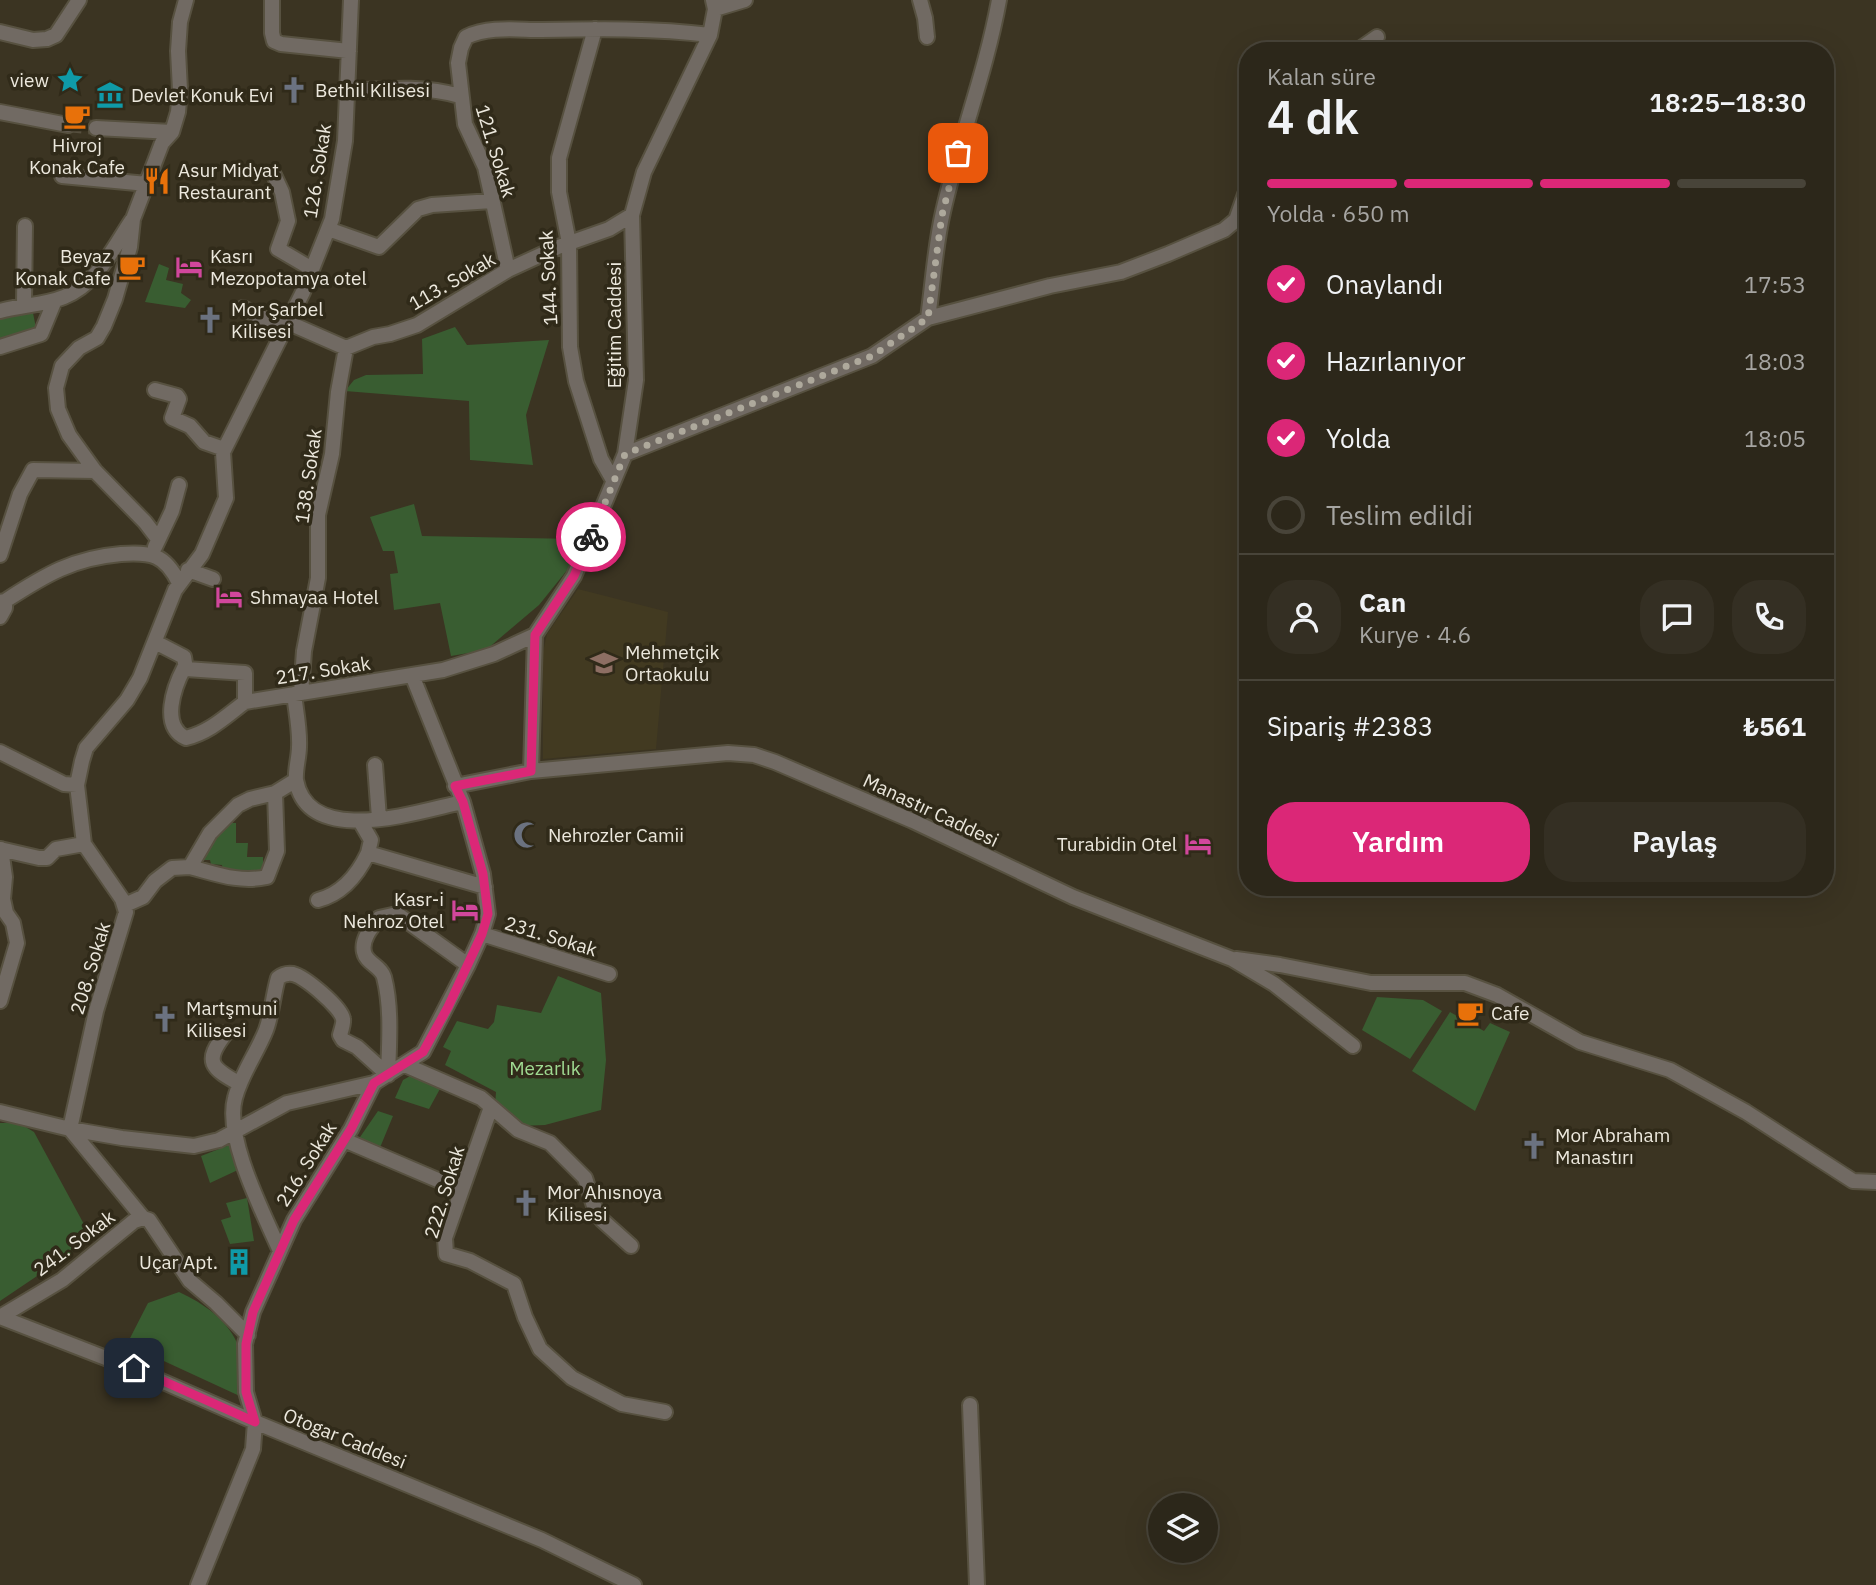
<!DOCTYPE html>
<html lang="tr">
<meta charset="utf-8">
<style>
:root{--surface:#2c271a;--page:#342f23;--text:#f1f3f6;--muted:#a6a5a2;--line:#484439;--accent:#db2777}
body{margin:0;font-family:"IBM Plex Sans",sans-serif;background:var(--page);color:var(--text);height:100vh;display:flex;flex-direction:column;font-size:26px;white-space:nowrap}
*{box-sizing:border-box;margin:0}
p{font-size:23px;color:var(--muted)}
.icon{flex:none;width:38px;height:38px;fill:none;stroke:currentColor;stroke-width:2;stroke-linecap:round;stroke-linejoin:round}
.map{position:relative;flex:1;overflow:hidden}
.details{position:absolute;left:1239px;top:42px;width:595px;height:854px;display:flex;flex-direction:column;background:var(--surface);border-radius:28px;box-shadow:0 7px 28px #0002,0 0 0 2px var(--line)}
.details>*{flex:none}
.controls{position:absolute;left:1148px;top:1493px;display:grid;gap:14px}
.controls a{display:grid;place-items:center;width:70px;height:70px;border-radius:50%;background:var(--surface);box-shadow:0 7px 28px #0002,0 0 0 2px var(--line);font-size:35px}
.pin{position:absolute;display:grid;place-items:center;width:60px;height:60px;color:#fff;margin:-30px;border-radius:14px;box-shadow:0 4px 10px #0006}
.courier{position:absolute;display:grid;place-items:center;width:70px;height:70px;margin:-35px;border:5px solid #db2777;border-radius:50%;background:#fff;color:#222;box-shadow:0 2px 9px #0007}
.summary em{font-style:normal;font-weight:600}
.summary div{display:flex;flex-direction:column-reverse}
.summary{display:flex;align-items:center;justify-content:space-between;height:119px;padding:0 28px}
h1{font-size:46px;font-weight:600;line-height:52px}
.bar{display:grid;grid-template-columns:repeat(4,1fr);gap:10px 7px;align-content:center;height:84px;padding:0 28px}
.bar i{height:9px;border-radius:5px;background:var(--line)}
.bar .selected{background:var(--accent)}
.bar p{grid-column:span 4}
.line{display:flex;align-items:center;gap:18px;padding:0 28px;border-top:2px solid var(--line)}
.line div{flex:1}
.round{display:grid;place-items:center;flex:none;width:74px;height:74px;border-radius:28px;background:var(--page)}
ol{padding:0 28px;list-style:none}
li{display:flex;align-items:center;gap:21px;height:77px}
li p{margin-inline-start:auto}
li .icon{padding:7px;border-radius:50%;background:var(--accent);color:#fff;stroke-width:4}
li:last-child{color:var(--muted)}
li i{width:38px;height:38px;border:4px solid var(--line);border-radius:50%}
.primary-button{display:flex;gap:14px;margin-top:auto;padding:14px 28px}
.primary-button a{flex:1;height:80px;border-radius:28px;background:var(--accent);color:#fff;font-size:28px;font-weight:600;line-height:80px;text-align:center}
.primary-button a+a{background:var(--page);color:var(--text)}
.map>svg:first-child{display:block}
.built{fill:#423a21}
.green{fill:#395d31}
.lines{fill:none;stroke-linecap:round;stroke-linejoin:round}
.minor-tunnel{stroke:#564f3e;stroke-width:14;stroke-dasharray:14 7;stroke-linecap:butt}
.minor-casing{stroke:#575140;stroke-width:18}
.minor{stroke:#716a63;stroke-width:14}
.done{stroke:#aea99c;stroke-width:7;stroke-dasharray:0 12.6}
.route{stroke:#db2777;stroke-width:9}
.labels{text-anchor:middle;stroke-width:7;stroke-linejoin:round;paint-order:stroke}
.poi-label{font-size:19px;fill:#ece8dd;stroke:#302a19;text-anchor:start}
.street-label{font-size:19px;fill:#ece8dd;stroke:#302a19}
.park-label{font-size:19px;fill:#9fda91;stroke:#302a19}
</style>
<div class="map">
<svg width="1876" height="1585" viewBox="0 0 1876 1585">
<rect width="100%" height="100%" fill="#3b3422"/>
<path class="built" d="M 578,589 L 668,612 L 656,749 L 543,759 L 543,652 L 547,634 Z"/>
<path class="green" d="M 159,264 L 169,268 L 166,280 L 183,284 L 181,293 L 191,300 L 185,308 L 145,302 Z
M 32,308 L 37,333 L 0,344 L 0,317 Z
M 455,327 L 467,345 L 549,340 L 526,415 L 533,465 L 470,460 L 469,401 L 345,391 L 354,380 L 366,375 L 423,374 L 422,339 Z
M 414,504 L 422,536 L 578,539 L 568,569 L 539,605 L 486,650 L 451,656 L 440,603 L 394,610 L 390,574 L 398,573 L 394,551 L 383,551 L 370,517 Z
M 228,823 L 236,823 L 236,843 L 248,843 L 247,857 L 263,857 L 263,873 L 223,871 L 222,865 L 211,864 L 210,860 L 202,860 L 210,838 Z
M 558,976 L 601,993 L 606,1060 L 601,1110 L 545,1125 L 518,1126 L 495,1106 L 496,1092 L 445,1065 L 451,1051 L 443,1047 L 457,1021 L 488,1029 L 494,1022 L 497,1005 L 541,1013 Z
M 1377,997 L 1423,1000 L 1442,1011 L 1410,1059 L 1362,1030 Z
M 1450,1012 L 1484,1031 L 1490,1023 L 1510,1032 L 1475,1111 L 1412,1071 Z
M 412,1075 L 441,1087 L 429,1109 L 395,1098 L 403,1080 Z
M 378,1111 L 393,1116 L 379,1150 L 358,1140 Z
M 0,1123 L 19,1123 L 34,1132 L 92,1239 L 0,1301 Z
M 232,1144 L 240,1169 L 210,1183 L 201,1156 Z
M 247,1198 L 254,1241 L 230,1244 L 221,1220 L 231,1217 L 226,1203 Z
M 179,1292 C 203,1303 230,1321 239,1348 C 244,1362 242,1383 244,1398 L 127,1344 L 148,1303 Z"/>
<g class="lines">
<path class="minor-tunnel" d="M 68,125 L 96,128"/>
<defs>
<path id="minor" d="M 272,0 L 272,33 L 274,41 L 281,44 L 349,51
M 920,0 L 925,18 L 927,37
M 715,9 L 745,0
M 595,29 L 559,158 L 559,192 L 569,243 L 570,347 L 576,381 L 601,459 L 613,480
M 0,32 L 33,40 L 47,39 L 56,35 L 79,0
M 1357,51 L 1377,37
M 347,91 C 386,89 422,85 460,96
M 0,112 L 68,125
M 96,128 L 172,132
M 274,175 L 282,192 L 288,221 L 278,249 L 312,269
M 62,176 L 147,184
M 328,229 L 379,247 L 418,209 L 432,205 L 492,201
M 508,270 L 485,167 L 465,124 L 458,63 L 461,48 L 466,37 C 489,26 517,30 541,30 C 598,29 654,28 710,35
M 24,305 L 25,226
M 243,308 L 285,329
M 0,311 C 21,305 45,305 64,297 C 97,284 113,248 132,220
M 928,318 C 933,283 935,246 943,212 C 959,140 986,72 999,0
M 289,323 L 346,348 L 373,337 L 390,334 L 417,325 L 508,270 L 558,247 L 609,229 L 632,215
M 0,347 L 41,334 L 55,300
M 155,390 L 177,396 L 179,399 L 172,418 L 190,426 L 204,442 L 224,449
M 625,454 L 872,356 L 928,318 L 1050,286 L 1121,272 L 1168,254 L 1224,230 L 1236,220 L 1248,186
M 158,539 L 145,522 L 95,471 L 69,435 L 58,409 L 56,388 L 62,366 L 79,348 L 97,338 L 104,326 L 115,299 L 130,247 L 133,219 L 162,143 L 172,132 L 178,112 L 180,90 L 178,51 L 180,22 L 186,0
M 155,547 L 172,511 L 179,485
M 0,555 L 20,494 L 33,470 L 95,471
M 188,570 L 213,579
M 0,602 L 5,601 C 45,575 73,558 121,554 C 151,552 165,554 179,583
M 0,617 L 5,608 L 5,601
M 155,642 L 184,657 L 186,669 L 245,673 L 245,702 L 443,670 L 494,654 L 535,635
M 184,668 C 174,687 160,726 186,738 C 210,732 225,717 245,702
M 301,693 L 304,651 L 318,578 L 318,515 L 332,454 L 338,392 L 346,348
M 294,694 C 296,711 300,730 299,747 C 299,757 295,770 296,780 C 308,849 419,811 463,802
M 0,752 L 64,784 L 77,785
M 375,765 L 379,818
M 531,771 L 535,635 L 574,576 L 625,454 L 636,380 L 632,215 L 644,172 L 710,35 L 715,9 L 713,0
M 455,786 L 531,771 L 728,753 L 754,755 L 775,762 L 913,821 L 1073,897 L 1232,959 L 1274,984 L 1353,1046
M 360,821 L 371,840 L 368,853 L 485,887
M 0,849 L 39,858 L 47,858 L 56,849 L 84,844
M 190,867 C 217,874 239,883 267,877 L 277,851 L 275,793
M 318,900 C 342,894 358,874 368,853
M 125,905 L 143,897 L 155,881 L 172,868 L 190,867 L 210,833 L 238,805 L 250,799 L 275,793 L 296,780
M 482,934 L 609,974
M 1236,959 L 1280,965 L 1371,983 L 1465,983 L 1497,995 L 1580,1042 L 1670,1070 L 1746,1112 L 1853,1181 L 1876,1182
M 0,1001 L 17,943 L 13,923 L 6,913 L 3,899 L 5,877 L 1,849
M 226,1033 C 203,1062 211,1068 240,1084
M 405,1065 L 481,1098 L 518,1130 L 550,1143 L 585,1178 L 595,1209 L 602,1220 L 631,1246
M 388,1075 C 389,1043 392,1008 384,977 C 381,966 366,963 364,952 C 361,939 372,927 379,918 L 397,914 L 468,965
M 491,1107 L 445,1238 L 446,1254 L 470,1261 L 514,1284 L 525,1317 L 540,1349 L 572,1378 L 622,1404 L 665,1412
M 0,1112 L 70,1129 L 122,1138 L 194,1146 L 219,1140 L 287,1103 L 374,1083 L 423,1052 L 468,965 L 482,934 L 488,914 L 483,874 L 463,802 L 412,675
M 344,1140 L 461,1190
M 143,1218 L 70,1129 L 96,1011 L 126,912 L 122,899 L 84,844 L 77,785 L 82,761 L 86,748 L 127,700 L 140,678 L 175,590 L 202,554 L 226,498 L 223,452 L 303,292 L 332,219 L 345,141 L 351,0
M 280,1251 C 264,1214 224,1138 235,1098 C 241,1074 257,1053 266,1030 C 272,1014 273,995 278,978 C 283,974 287,973 293,974 C 305,977 341,1007 343,1019 C 344,1023 341,1031 340,1035 L 343,1040 L 357,1047 L 388,1075
M 0,1317 L 134,1369 L 255,1422 L 542,1540 L 634,1585
M 0,1317 L 62,1280 L 134,1221 L 143,1218 L 149,1220 L 190,1281 L 216,1303 L 248,1335
M 970,1405 L 977,1585
M 198,1585 L 253,1449 L 255,1422 L 246,1392 L 245,1344 L 253,1312 L 294,1220 L 351,1129 L 374,1083"/>
</defs>
<use href="#minor" class="minor-casing"/>
<use href="#minor" class="minor"/>
</g>
<g class="lines">
<path class="done" d="M 591,537 L 625,454 L 872,356 L 928,318 L 942,215 L 958,153"/>
<path class="route" d="M 134,1368 L 255,1422 L 246,1392 L 246,1344 L 253,1312 L 294,1220 L 351,1129 L 374,1083 L 423,1052 L 448,1007 L 482,934 L 488,914 L 483,874 L 463,802 L 455,786 L 531,771 L 535,635 L 574,576 L 591,537"/>
</g>
<defs>
<symbol id="sight-bare" viewBox="-9 -9 18 18"><path d="M0-6L1.8-2.2L6-1.7L2.9 1.2L3.7 5.4L0 3.3L-3.7 5.4L-2.9 1.2L-6-1.7L-1.8-2.2Z" fill="#0f9aa8" stroke="#302a19" stroke-width="2.5" paint-order="stroke"/></symbol>
<symbol id="church-bare" viewBox="-9 -9 18 18"><path d="M-1.2-6h2.4v3.5h3.3v2.4h-3.3V6h-2.4V-.1h-3.3v-2.4h3.3Z" fill="#6b7280" stroke="#302a19" stroke-width="2.5" paint-order="stroke"/></symbol>
<symbol id="museum-bare" viewBox="-9 -9 18 18"><path d="M0-6L6-3V-2H-6V-3ZM-5-1h2V3h-2ZM-1-1h2V3h-2ZM3-1h2V3H3ZM-6 4H6V6H-6Z" fill="#0f9aa8" stroke="#302a19" stroke-width="2.5" paint-order="stroke"/></symbol>
<symbol id="cafe-bare" viewBox="-9 -9 18 18"><path d="M-5.5-4.5H6V0H3Q3 3.5 0 3.5H-2.5Q-5.5 3.5-5.5 0ZM3-3.2v2h1.7v-2ZM-6 4.5H4V6H-6Z" fill="#e8710a" stroke="#302a19" stroke-width="2.5" paint-order="stroke"/></symbol>
<symbol id="restaurant-bare" viewBox="-9 -9 18 18"><path d="M-5-6h1v4h1v-4h1v4h1v-4h1v5L-1.5 .5V6h-2V.5L-5-1ZM5-6V6H3V1.5H1.5Q1.5-4 5-6Z" fill="#e8710a" stroke="#302a19" stroke-width="2.5" paint-order="stroke"/></symbol>
<symbol id="hotel-bare" viewBox="-9 -9 18 18"><path d="M-6-4.5h1.5V1H6V5H4.5V3h-9V5H-6ZM-4 0a1.8 1.8 0 1 1 3.6 0ZM.5 0V-2.5h3Q6-2.5 6 0Z" fill="#d1479c" stroke="#302a19" stroke-width="2.5" paint-order="stroke"/></symbol>
<symbol id="school-bare" viewBox="-9 -9 18 18"><path d="M0-5L7-2L0 1L-7-2ZM-4 1L0 2.5L4 1V4Q0 6-4 4Z" fill="#8d6e63" stroke="#302a19" stroke-width="2.5" paint-order="stroke"/></symbol>
<symbol id="mosque-bare" viewBox="-9 -9 18 18"><path d="M3.5-4.9A6 6 0 1 0 3.5 4.9A5 5 0 1 1 3.5-4.9Z" fill="#6b7280" stroke="#302a19" stroke-width="2.5" paint-order="stroke"/></symbol>
<symbol id="building-bare" viewBox="-9 -9 18 18"><path d="M-4-6H4V6H1V3H-1V6H-4ZM-2.5-4.3h1.7v1.8h-1.7ZM.8-4.3h1.7v1.8H.8ZM-2.5-1h1.7V.8h-1.7ZM.8-1h1.7V.8H.8Z" fill="#0f9aa8" stroke="#302a19" stroke-width="2.5" paint-order="stroke"/></symbol>
</defs>
<g fill-rule="evenodd">
<use href="#sight-bare" x="51" y="61" width="38" height="38"/>
<use href="#church-bare" x="275" y="71" width="38" height="38"/>
<use href="#museum-bare" x="91" y="76" width="38" height="38"/>
<use href="#cafe-bare" x="58" y="97" width="38" height="38"/>
<use href="#restaurant-bare" x="138" y="162" width="38" height="38"/>
<use href="#cafe-bare" x="113" y="248" width="38" height="38"/>
<use href="#hotel-bare" x="170" y="248" width="38" height="38"/>
<use href="#church-bare" x="191" y="301" width="38" height="38"/>
<use href="#hotel-bare" x="210" y="578" width="38" height="38"/>
<use href="#school-bare" x="585" y="644" width="38" height="38"/>
<use href="#mosque-bare" x="508" y="816" width="38" height="38"/>
<use href="#hotel-bare" x="1179" y="825" width="38" height="38"/>
<use href="#hotel-bare" x="446" y="891" width="38" height="38"/>
<use href="#cafe-bare" x="1451" y="994" width="38" height="38"/>
<use href="#church-bare" x="146" y="1000" width="38" height="38"/>
<use href="#church-bare" x="1515" y="1127" width="38" height="38"/>
<use href="#church-bare" x="507" y="1184" width="38" height="38"/>
<use href="#building-bare" x="220" y="1243" width="38" height="38"/>
</g>
<g class="labels">
<g class="poi-label">
<text x="49" y="87" text-anchor="end">view</text>
<text x="315" y="97">Bethil Kilisesi</text>
<text x="131" y="102">Devlet Konuk Evi</text>
<text x="77" y="152" text-anchor="middle">Hivroj<tspan x="77" dy="22">Konak Cafe</tspan></text>
<text x="178" y="177">Asur Midyat<tspan x="178" dy="22">Restaurant</tspan></text>
<text x="111" y="263" text-anchor="end">Beyaz<tspan x="111" dy="22">Konak Cafe</tspan></text>
<text x="210" y="263">Kasrı<tspan x="210" dy="22">Mezopotamya otel</tspan></text>
<text x="231" y="316">Mor Şarbel<tspan x="231" dy="22">Kilisesi</tspan></text>
<text x="250" y="604">Shmayaa Hotel</text>
<text x="625" y="659">Mehmetçik<tspan x="625" dy="22">Ortaokulu</tspan></text>
<text x="548" y="842">Nehrozler Camii</text>
<text x="1177" y="851" text-anchor="end">Turabidin Otel</text>
<text x="444" y="906" text-anchor="end">Kasr-i<tspan x="444" dy="22">Nehroz Otel</tspan></text>
<text x="186" y="1015">Martşmuni<tspan x="186" dy="22">Kilisesi</tspan></text>
<text x="1491" y="1020">Cafe</text>
<text x="1555" y="1142">Mor Abraham<tspan x="1555" dy="22">Manastırı</tspan></text>
<text x="547" y="1199">Mor Ahısnoya<tspan x="547" dy="22">Kilisesi</tspan></text>
<text x="218" y="1269" text-anchor="end">Uçar Apt.</text>
</g>
<g class="street-label">
<text transform="translate(496 151) rotate(73)" y="7">121. Sokak</text>
<text transform="translate(317 171) rotate(-81)" y="7">126. Sokak</text>
<text transform="translate(548 278) rotate(-93)" y="7">144. Sokak</text>
<text transform="translate(452 281) rotate(-30)" y="7">113. Sokak</text>
<text transform="translate(614 325) rotate(-90)" y="7">Eğitim Caddesi</text>
<text transform="translate(308 476) rotate(-82)" y="7">138. Sokak</text>
<text transform="translate(323 670) rotate(-9)" y="7">217. Sokak</text>
<text transform="translate(931 810) rotate(25)" y="7">Manastır Caddesi</text>
<text transform="translate(551 936) rotate(17)" y="7">231. Sokak</text>
<text transform="translate(90 968) rotate(-73)" y="7">208. Sokak</text>
<text transform="translate(306 1164) rotate(-58)" y="7">216. Sokak</text>
<text transform="translate(444 1192) rotate(-73)" y="7">222. Sokak</text>
<text transform="translate(74 1243) rotate(-37)" y="7">241. Sokak</text>
<text transform="translate(345 1438) rotate(22)" y="7">Otogar Caddesi</text>
</g>
<g class="park-label">
<text x="545" y="1075">Mezarlık</text>
</g>
</g>
</svg>
<div class="controls">
<a><svg class="icon" aria-label="layers" viewBox="0 0 24 24"><path d="M12 4l9 5-9 5-9-5zM3 14l9 5 9-5"/></svg></a>
</div>
<div class="pin" style="left:958px;top:153px;background:#ea580c"><svg class="icon" aria-label="bag" viewBox="0 0 24 24"><path d="M5 8h14l-1 12H6zM9 8a3 3 0 0 1 6 0"/></svg></div>
<div class="pin" style="left:134px;top:1368px;background:#1f2937"><svg class="icon" aria-label="home" viewBox="0 0 24 24"><path d="M3 11l9-7 9 7M6 9v11h12V9"/></svg></div>
<div class="courier" style="left:591px;top:537px"><svg class="icon" aria-label="bike" viewBox="0 0 24 24"><circle cx="6" cy="16" r="4"/><circle cx="18" cy="16" r="4"/><path d="M6 16l4-8h5l3 8M10 8l3 8H6M13 5h3"/></svg></div>
<section class="details">
<div class="summary"><div><h1>4 dk</h1><p>Kalan süre</p></div><em>18:25–18:30</em></div>
<div class="bar"><i class="selected"></i><i class="selected"></i><i class="selected"></i><i></i><p>Yolda · 650 m</p></div>
<ol>
<li><svg class="icon" aria-label="check" viewBox="0 0 24 24"><path d="M5 12l5 5 9-10"/></svg>Onaylandı<p>17:53</p></li>
<li><svg class="icon" aria-label="check" viewBox="0 0 24 24"><path d="M5 12l5 5 9-10"/></svg>Hazırlanıyor<p>18:03</p></li>
<li><svg class="icon" aria-label="check" viewBox="0 0 24 24"><path d="M5 12l5 5 9-10"/></svg>Yolda<p>18:05</p></li>
<li><i></i>Teslim edildi</li>
</ol>
<div class="line" style="height:126px"><a class="round"><svg class="icon" aria-label="person" viewBox="0 0 24 24"><circle cx="12" cy="8" r="4"/><path d="M4 21q1-7 8-7t8 7"/></svg></a><div><b>Can</b><p>Kurye · 4.6</p></div><a class="round"><svg class="icon" aria-label="chat" viewBox="0 0 24 24"><path d="M4 5h16v11H9l-5 4z"/></svg></a><a class="round"><svg class="icon" aria-label="phone" viewBox="0 0 24 24"><path d="M5 4h4l2 5-3 2q2 4 5 5l2-3 5 2v4C11 20 4 13 5 4z"/></svg></a></div>
<div class="line" style="height:91px"><div>Sipariş #2383</div><b>₺561</b></div>
<div class="primary-button"><a>Yardım</a><a>Paylaş</a></div>
</section>
</div>
